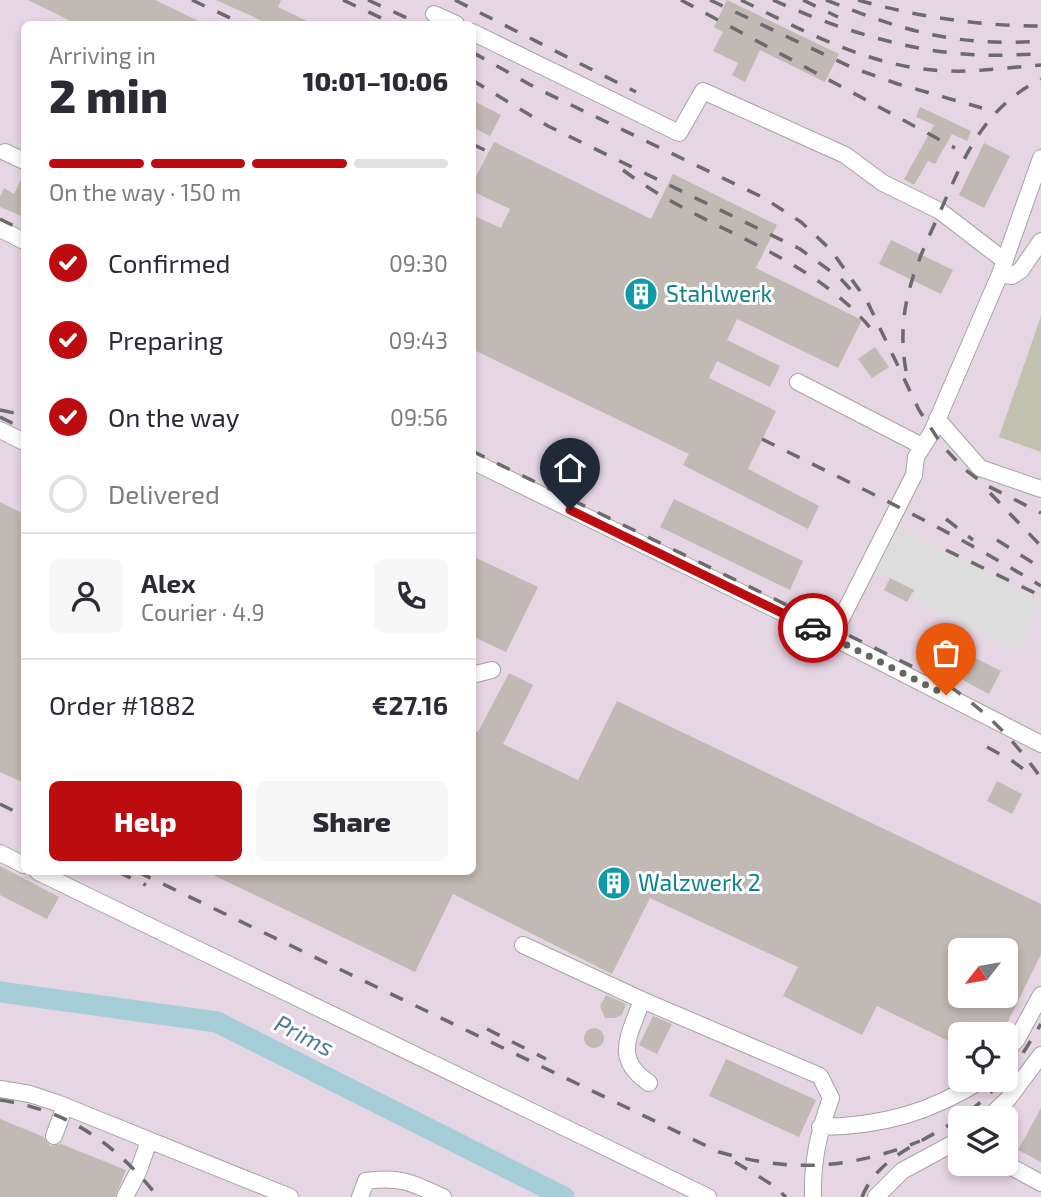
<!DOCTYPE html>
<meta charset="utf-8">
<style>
:root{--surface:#fff;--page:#f7f7f7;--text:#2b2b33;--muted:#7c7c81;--line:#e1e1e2;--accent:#bd0c10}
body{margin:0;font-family:"Exo 2",sans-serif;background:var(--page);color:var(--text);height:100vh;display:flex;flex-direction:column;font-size:26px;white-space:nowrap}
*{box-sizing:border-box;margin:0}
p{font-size:23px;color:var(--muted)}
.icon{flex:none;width:38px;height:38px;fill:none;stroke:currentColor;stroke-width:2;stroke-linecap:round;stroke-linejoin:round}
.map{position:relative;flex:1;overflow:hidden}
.details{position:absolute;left:21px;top:21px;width:455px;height:854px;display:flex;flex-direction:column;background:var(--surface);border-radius:10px;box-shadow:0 4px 10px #0003}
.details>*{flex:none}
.needle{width:46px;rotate:239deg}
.tools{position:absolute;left:948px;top:938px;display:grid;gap:14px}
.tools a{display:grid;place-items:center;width:70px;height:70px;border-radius:10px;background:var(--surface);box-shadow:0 4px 10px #0003;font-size:35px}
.pin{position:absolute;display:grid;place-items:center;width:60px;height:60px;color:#fff;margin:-72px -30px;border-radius:50% 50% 50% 0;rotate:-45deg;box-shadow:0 0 7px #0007}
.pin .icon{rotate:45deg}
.courier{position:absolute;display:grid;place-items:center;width:70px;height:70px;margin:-35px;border:5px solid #bd0c10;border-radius:50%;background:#fff;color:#222;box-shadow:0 2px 9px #0007}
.overview em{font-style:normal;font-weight:800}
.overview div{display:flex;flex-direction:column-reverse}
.overview{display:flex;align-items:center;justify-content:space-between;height:119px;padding:0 28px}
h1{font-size:46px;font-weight:800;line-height:52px}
.bar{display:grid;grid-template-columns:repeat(4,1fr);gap:10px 7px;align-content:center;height:84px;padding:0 28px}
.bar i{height:9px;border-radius:5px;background:var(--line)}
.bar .on{background:var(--accent)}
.bar p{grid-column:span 4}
.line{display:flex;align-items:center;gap:18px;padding:0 28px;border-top:2px solid var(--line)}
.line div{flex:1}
.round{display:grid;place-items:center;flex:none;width:74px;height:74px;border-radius:10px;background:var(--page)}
ol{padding:0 28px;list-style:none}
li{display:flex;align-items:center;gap:21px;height:77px}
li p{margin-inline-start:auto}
li .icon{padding:7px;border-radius:50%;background:var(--accent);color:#fff;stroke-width:4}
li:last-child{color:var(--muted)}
li i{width:38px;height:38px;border:4px solid var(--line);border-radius:50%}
.primary-button{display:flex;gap:14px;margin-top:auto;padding:14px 28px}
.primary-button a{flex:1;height:80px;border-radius:10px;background:var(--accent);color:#fff;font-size:28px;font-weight:800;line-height:80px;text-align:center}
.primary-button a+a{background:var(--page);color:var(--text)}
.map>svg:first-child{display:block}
.industrial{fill:#e6d5e3;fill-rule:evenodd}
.construction{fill:#c1c1af}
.parking{fill:#ddd}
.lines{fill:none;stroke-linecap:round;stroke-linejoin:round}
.river{stroke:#a6ced8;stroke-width:21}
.building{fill:#c1b9b3;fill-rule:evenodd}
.minor-casing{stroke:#a4a4a4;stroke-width:18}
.minor{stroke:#fff;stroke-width:16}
.rail{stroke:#6b6b6b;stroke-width:3.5;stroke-dasharray:14 14;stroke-linecap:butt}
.done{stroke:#666562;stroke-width:7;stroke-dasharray:0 12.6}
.route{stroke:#bd0c10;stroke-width:9}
.labels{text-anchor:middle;stroke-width:6;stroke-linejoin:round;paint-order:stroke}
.culture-label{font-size:23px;fill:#0d838f;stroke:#fff;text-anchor:start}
.water-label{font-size:24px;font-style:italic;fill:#4c779f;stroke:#fff}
</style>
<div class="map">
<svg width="1041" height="1197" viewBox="0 0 1041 1197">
<rect width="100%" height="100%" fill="#edeae3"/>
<path class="industrial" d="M 0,0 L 1041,0 L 1041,1197 L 0,1197 ZM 24,24 L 472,24 L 472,872 L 24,872 ZM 961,950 L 1006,950 L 1006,996 L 961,996 ZM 961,1034 L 1006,1034 L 1006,1080 L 961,1080 ZM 961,1118 L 1006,1118 L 1006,1164 L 961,1164 Z"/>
<path class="construction" d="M 1041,316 L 1041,452 L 999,437 Z"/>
<path class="parking" d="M 893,524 L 1041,600 L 1041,605 L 1017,653 L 912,599 L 916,590 L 872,567 Z"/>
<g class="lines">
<path class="river" d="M 0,992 L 217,1022 L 564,1197"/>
</g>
<path class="building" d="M 28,0 L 155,0 L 205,24 L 77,24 Z
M 216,0 L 281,0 L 278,7 L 313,24 L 269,24 Z
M 727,0 L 839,54 L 825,82 L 760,50 L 745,82 L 732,75 L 738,63 L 713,51 L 723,32 L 714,27 Z
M 472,100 L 501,115 L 490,136 L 472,127 Z
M 920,107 L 971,131 L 967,141 L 952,134 L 935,164 L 928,161 L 914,185 L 904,179 L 934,125 L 916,117 Z
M 494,142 L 651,219 L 673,174 L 777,225 L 756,268 L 862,320 L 838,368 L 737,319 L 727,340 L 780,366 L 770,387 L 717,361 L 709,378 L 776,411 L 748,469 L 819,506 L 808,529 L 683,465 L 689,454 L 472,349 L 472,215 L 501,228 L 510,209 L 472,191 L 472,184 Z
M 984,143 L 1010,156 L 984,208 L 959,195 Z
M 24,173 L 24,217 L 0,207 L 0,197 L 4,188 L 14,194 Z
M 891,240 L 953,270 L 941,294 L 879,264 Z
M 875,347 L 889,367 L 872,378 L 858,359 Z
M 674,499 L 803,561 L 790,590 L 660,527 Z
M 0,502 L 24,514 L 24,783 L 0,772 Z
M 472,556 L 538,587 L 506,652 L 472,636 Z
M 890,578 L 914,590 L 907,602 L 884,590 Z
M 951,646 L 1001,671 L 989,694 L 940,668 Z
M 509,673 L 533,685 L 503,744 L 578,780 L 617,701 L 1041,904 L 1041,954 L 1002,1034 L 961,1034 L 961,1047 L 877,1006 L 862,1035 L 783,996 L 798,967 L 650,898 L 612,974 L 453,894 L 415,972 L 207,872 L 472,872 L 472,729 L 478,732 ZM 961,950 L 1006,950 L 1006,996 L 961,996 Z
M 997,781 L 1022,794 L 1012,814 L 987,801 Z
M 0,866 L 59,897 L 47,919 L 0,895 Z
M 606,995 L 626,1004 L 622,1015 L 614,1018 L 605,1018 L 600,1006 Z
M 653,1016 L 672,1024 L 657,1054 L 639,1045 Z
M584 1038a10 10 0 1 1 20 0a10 10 0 1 1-20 0Z
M 726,1059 L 816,1100 L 799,1137 L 709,1096 Z
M 1041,1108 L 1041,1162 L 1018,1150 Z
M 0,1119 L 44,1137 L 50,1146 L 61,1144 L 126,1170 L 115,1197 L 0,1197 Z"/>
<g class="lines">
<defs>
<path id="minor" d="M 434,14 L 456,24
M 472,32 L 679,133 L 703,91 L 845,155 L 883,183 L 940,211 L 1005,261
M 5,152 L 24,161
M 0,229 L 24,241
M 1000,274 L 1012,276 L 1021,270 L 1041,241
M 798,382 L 922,446
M 937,419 L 980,468 L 1041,489
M 0,430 L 24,442
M 472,461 L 832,637 L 914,475 L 916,457 L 932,432 L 1000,274 L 1041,158
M 832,637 L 1041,744
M 472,675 L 492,670
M 0,853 L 24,865
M 38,872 L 708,1197
M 523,945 L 642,1000 L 820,1076 L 831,1098 C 819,1131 812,1161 813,1197
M 642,1000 C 630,1035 612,1058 649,1083
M 1006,1052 L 1017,1039 L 1041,995
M 0,1089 L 30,1094 L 57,1103 L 290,1197
M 988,1118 L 1008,1099 L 1041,1055
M 820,1127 C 882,1126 929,1113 982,1080
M 54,1136 L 65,1106
M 1006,1164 L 1041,1183
M 125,1197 L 138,1172 L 149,1141
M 360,1197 L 366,1181 C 400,1176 412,1183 443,1197
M 876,1197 L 902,1171 L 961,1139"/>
</defs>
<use href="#minor" class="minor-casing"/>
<use href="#minor" class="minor"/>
<path class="rail" d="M 192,0 L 243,24
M 343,0 L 394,24
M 368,0 L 420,24
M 455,0 L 636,92
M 681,0 L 955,148
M 710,0 L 853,68 L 898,84 L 982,108
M 741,0 C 808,33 873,69 949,71 C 980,72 1011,67 1041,65
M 773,0 C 837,29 911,53 981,55 C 1001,56 1021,54 1041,54
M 803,0 L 838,17
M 826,0 C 904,31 955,47 1041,41
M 858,0 C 917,17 980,26 1041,26
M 472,52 L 536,88 L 764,198 L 801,222 L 831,250 L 867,301 L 919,410 L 942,445 L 963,468 L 984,484 L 1041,513
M 472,80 L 548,126 L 800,249 L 840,278 L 852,291
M 472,144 L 489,152
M 623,170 C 703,231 813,253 876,335
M 0,219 L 24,231
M 906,371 C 895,309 915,267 940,212 C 965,155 983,109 1041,79
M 0,410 L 24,415
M 0,417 L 24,429
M 762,439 C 856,486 952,531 1041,586
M 472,451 L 940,680 C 983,708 1011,736 1041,778
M 990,493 L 1041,546
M 946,519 L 973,540
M 997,540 L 1041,568
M 946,550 L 1035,593
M 987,747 L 1011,760 L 1034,777
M 0,804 L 24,816
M 118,872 L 146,885
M 138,872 L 719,1152 C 791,1173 851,1169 920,1141
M 487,1029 L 546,1059
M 1006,1075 L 1020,1058 L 1041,1024
M 0,1100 C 68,1110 116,1144 158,1197
M 735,1162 L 771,1184 L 786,1197
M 862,1197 C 876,1161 913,1146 944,1128 C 966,1116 986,1099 1002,1080"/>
</g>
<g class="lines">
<path class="done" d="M 813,628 L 946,695"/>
<path class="route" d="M 570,510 L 813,628"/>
</g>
<defs>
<symbol id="building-disc" viewBox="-11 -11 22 22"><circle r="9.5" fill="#0f9aa8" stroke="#fff"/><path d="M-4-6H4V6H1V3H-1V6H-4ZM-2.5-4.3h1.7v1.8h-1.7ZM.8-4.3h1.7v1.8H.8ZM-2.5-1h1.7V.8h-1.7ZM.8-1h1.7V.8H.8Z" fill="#fff"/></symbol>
</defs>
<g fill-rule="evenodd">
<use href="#building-disc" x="622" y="275" width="38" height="38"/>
<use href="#building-disc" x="595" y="864" width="38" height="38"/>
</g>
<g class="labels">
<g class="culture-label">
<text x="666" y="302">Stahlwerk</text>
<text x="638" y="891">Walzwerk 2</text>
</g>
<g class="water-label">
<text transform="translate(304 1036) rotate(27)" y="8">Prims</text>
</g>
</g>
</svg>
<div class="tools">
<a><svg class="needle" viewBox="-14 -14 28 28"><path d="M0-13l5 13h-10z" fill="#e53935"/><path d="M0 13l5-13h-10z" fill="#7c7c81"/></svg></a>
<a><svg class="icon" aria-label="locate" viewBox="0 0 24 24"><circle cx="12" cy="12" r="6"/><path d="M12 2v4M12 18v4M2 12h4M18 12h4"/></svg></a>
<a><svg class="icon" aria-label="layers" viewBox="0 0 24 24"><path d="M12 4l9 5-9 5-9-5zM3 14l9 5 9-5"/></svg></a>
</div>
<div class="pin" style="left:946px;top:695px;background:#ea580c"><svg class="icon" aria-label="bag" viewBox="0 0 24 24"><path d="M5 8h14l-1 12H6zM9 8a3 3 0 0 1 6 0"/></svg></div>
<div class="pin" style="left:570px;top:510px;background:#1f2937"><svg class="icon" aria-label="home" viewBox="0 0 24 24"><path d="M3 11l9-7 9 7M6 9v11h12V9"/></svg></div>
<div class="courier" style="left:813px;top:628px"><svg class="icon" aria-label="car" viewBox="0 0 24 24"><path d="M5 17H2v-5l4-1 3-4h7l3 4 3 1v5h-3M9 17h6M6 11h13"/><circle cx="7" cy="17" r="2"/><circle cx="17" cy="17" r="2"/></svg></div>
<section class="details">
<div class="overview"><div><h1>2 min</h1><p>Arriving in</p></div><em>10:01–10:06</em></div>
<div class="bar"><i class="on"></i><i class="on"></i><i class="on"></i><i></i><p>On the way · 150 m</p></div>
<ol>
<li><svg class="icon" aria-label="check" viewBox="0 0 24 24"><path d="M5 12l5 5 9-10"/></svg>Confirmed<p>09:30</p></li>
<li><svg class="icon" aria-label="check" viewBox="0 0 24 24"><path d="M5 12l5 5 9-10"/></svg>Preparing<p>09:43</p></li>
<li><svg class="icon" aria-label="check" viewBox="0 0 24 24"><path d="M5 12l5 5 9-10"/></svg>On the way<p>09:56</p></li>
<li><i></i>Delivered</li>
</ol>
<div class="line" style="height:126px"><a class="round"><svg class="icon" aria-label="person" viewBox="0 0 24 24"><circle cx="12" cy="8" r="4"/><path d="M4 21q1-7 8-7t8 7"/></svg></a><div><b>Alex</b><p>Courier · 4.9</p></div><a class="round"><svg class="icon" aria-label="phone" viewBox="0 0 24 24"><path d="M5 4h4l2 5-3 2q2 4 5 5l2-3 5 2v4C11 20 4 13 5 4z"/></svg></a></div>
<div class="line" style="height:91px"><div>Order #1882</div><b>€27.16</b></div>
<div class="primary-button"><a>Help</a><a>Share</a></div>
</section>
</div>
